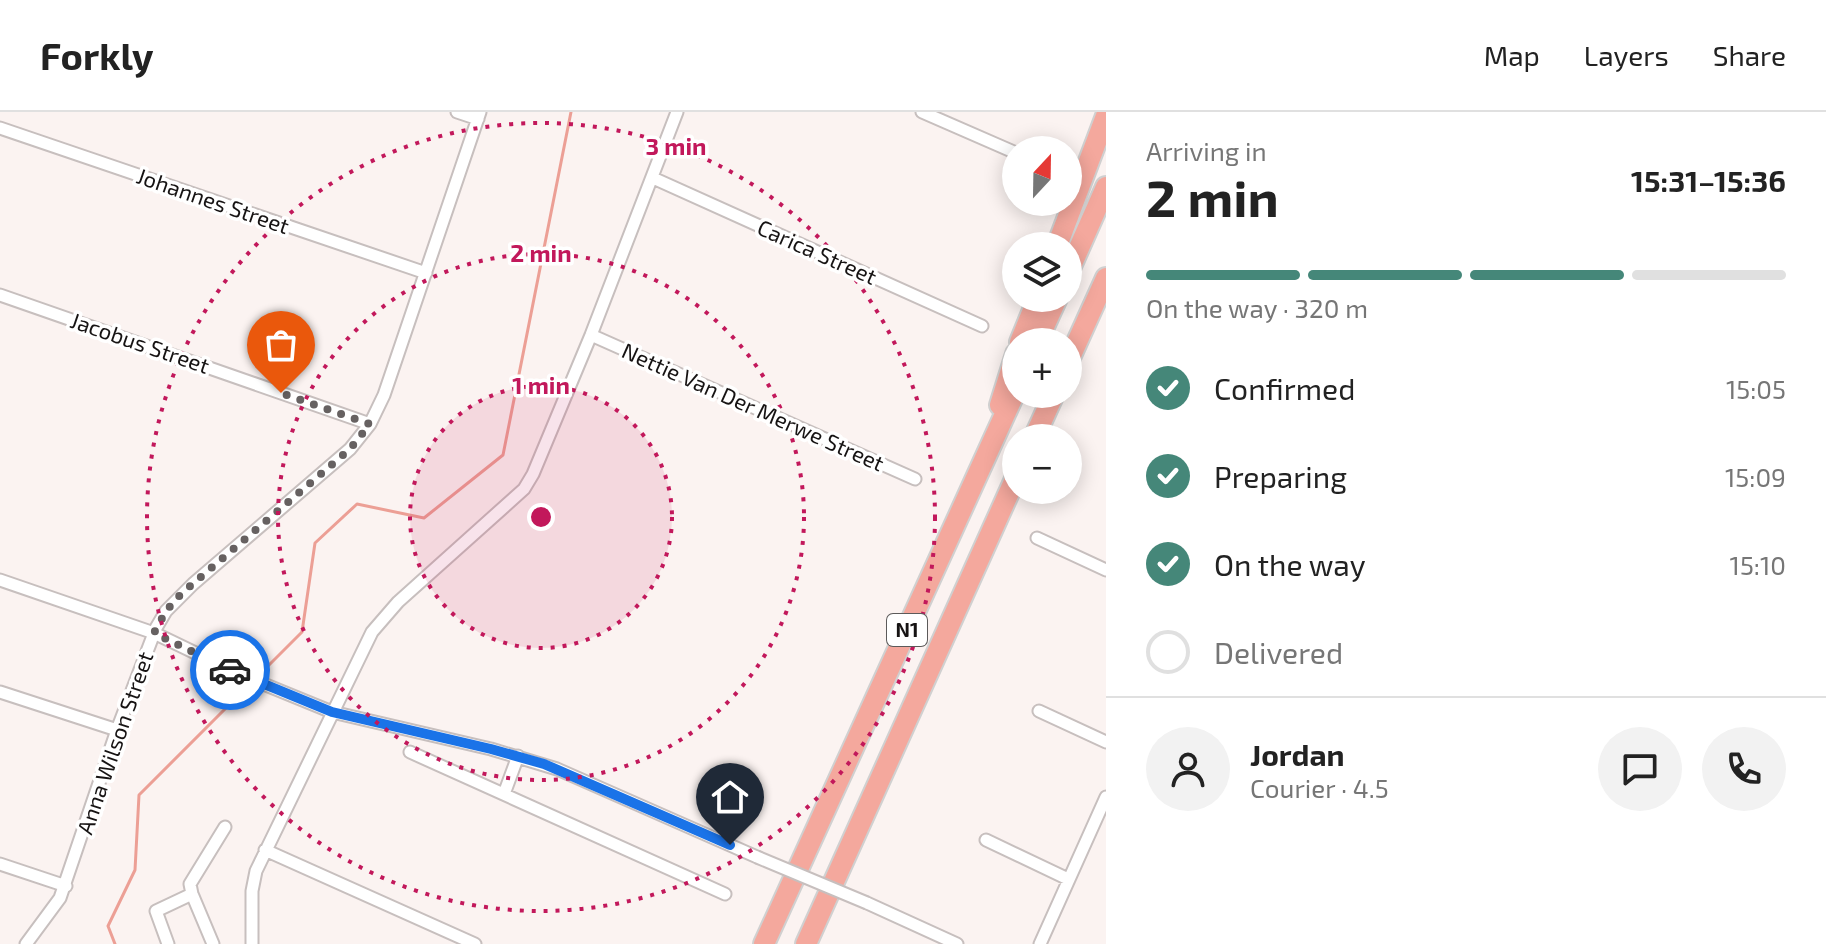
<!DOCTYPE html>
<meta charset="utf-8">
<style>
:root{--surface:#fff;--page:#f2f2f2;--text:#222;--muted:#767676;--line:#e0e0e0;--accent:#458779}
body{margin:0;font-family:"Exo 2",sans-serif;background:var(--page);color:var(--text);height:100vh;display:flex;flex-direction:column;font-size:30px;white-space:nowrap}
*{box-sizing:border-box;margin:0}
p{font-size:26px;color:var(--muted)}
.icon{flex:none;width:44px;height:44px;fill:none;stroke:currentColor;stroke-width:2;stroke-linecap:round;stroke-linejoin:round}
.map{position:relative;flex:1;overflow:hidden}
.details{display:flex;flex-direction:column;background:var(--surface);width:720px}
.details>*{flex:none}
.needle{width:52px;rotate:22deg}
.buttons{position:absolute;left:1002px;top:24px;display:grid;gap:16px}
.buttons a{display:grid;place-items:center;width:80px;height:80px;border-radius:50%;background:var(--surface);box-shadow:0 4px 20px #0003;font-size:40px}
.pin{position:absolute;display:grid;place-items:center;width:68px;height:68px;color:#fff;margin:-82px -34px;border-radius:50% 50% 50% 0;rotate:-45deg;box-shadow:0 0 8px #0007}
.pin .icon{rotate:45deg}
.courier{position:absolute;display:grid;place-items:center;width:80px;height:80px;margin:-40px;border:6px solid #1a73e8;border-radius:50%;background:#fff;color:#222;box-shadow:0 2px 10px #0007}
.headline em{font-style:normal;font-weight:700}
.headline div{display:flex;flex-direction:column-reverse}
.headline{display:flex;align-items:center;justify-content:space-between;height:136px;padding:0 40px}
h1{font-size:52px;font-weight:700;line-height:60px}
.bar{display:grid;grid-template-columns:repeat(4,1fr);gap:12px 8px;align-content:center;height:96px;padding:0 40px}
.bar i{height:10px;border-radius:6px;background:var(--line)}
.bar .selected{background:var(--accent)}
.bar p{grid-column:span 4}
.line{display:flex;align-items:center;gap:20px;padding:0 40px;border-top:2px solid var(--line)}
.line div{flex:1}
.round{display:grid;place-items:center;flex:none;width:84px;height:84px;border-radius:42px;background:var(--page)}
ol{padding:0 40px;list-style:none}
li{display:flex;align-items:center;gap:24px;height:88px}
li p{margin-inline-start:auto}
li .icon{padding:8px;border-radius:50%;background:var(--accent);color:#fff;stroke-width:4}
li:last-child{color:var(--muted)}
li i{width:44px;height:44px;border:4px solid var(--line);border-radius:50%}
header{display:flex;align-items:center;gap:48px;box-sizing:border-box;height:112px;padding:0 40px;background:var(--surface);border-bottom:2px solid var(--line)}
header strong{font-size:38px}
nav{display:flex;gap:44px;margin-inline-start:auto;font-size:28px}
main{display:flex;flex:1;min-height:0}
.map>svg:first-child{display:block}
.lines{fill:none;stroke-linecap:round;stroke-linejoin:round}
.stream{stroke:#ec9f95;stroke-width:3}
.street-casing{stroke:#c7bfbe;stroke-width:15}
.highway-casing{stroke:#d0d0d0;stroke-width:24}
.street{stroke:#fff;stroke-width:11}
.highway{stroke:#f4a89d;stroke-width:20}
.street-bridge-casing{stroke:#c7bfbe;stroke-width:15;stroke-linecap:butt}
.street-bridge{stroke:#fff;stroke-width:11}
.done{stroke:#666161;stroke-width:8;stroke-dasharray:0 14.4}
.route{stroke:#1a73e8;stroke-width:10}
.ring{fill:none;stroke:#c2185b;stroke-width:4;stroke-dasharray:4 8}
.labels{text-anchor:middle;stroke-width:7;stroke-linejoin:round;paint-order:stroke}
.shield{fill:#fff;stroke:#5c5a5a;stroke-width:2}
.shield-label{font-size:20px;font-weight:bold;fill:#161313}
.street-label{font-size:22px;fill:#161313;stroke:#fff}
.centre{fill:#c2185b;stroke:#fff;stroke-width:4}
.ring-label{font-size:24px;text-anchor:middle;font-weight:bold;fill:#c2185b;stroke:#fff;stroke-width:7;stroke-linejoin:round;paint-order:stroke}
</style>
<header>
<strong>Forkly</strong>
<nav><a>Map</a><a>Layers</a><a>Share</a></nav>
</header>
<main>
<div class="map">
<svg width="1106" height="832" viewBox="0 0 1106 832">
<rect width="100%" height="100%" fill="#fbf3f1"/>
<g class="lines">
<path class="stream" d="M 257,565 L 302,520 L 315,431 L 357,392 L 424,406 L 503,343 L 571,0
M 115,832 L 108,814 L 135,758 L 139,683 L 252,570"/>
<defs>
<path id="street" d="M 457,0 L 478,7
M 922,0 L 1016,41
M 0,16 L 426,161
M 653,66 L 982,214
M 0,183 L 370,312
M 591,223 L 915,367
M 1037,426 L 1106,458
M 0,468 L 154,521 L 239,562 L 332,600 L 491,637 L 557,657 L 757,745
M 0,580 L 117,618
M 1039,599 L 1106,630
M 410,640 L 725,782
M 504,682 L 518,644
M 986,728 L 1068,767
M 265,738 L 475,832
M 0,752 L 66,774
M 867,791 L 957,832
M 26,832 L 60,786 L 117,618 L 156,516 L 166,499 L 193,472 L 350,337 L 370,312 L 384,283 L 480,0
M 168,832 L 156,799 L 192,782
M 213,832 L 192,782 L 190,772 L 225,715
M 252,832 L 252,779 L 256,759 L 372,520 L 398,490 L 524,377 L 533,362 L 591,223 L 677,0
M 1040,832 L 1106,685"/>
<path id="highway" d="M 1057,134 L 1106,4
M 1068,161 L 1106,75
M 1020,230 L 1038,186
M 1037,230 L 1057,186
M 1068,250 L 1106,166
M 1000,293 L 1016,242
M 1034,326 L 1054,282
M 764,832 L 1016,278
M 806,832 L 1016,365"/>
</defs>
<use href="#street" class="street-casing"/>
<use href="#highway" class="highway-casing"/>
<use href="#street" class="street"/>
<use href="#highway" class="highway"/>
<defs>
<path id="street-bridge" d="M 757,745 L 867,791"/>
</defs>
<use href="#street-bridge" class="street-bridge-casing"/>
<use href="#street-bridge" class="street-bridge"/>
</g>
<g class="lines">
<path class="done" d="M 230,558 L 154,521 L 166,499 L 181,482 L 350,337 L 370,312 L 281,281"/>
<path class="route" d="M 230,558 L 332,600 L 491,637 L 544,652 L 730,733"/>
</g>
<circle cx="541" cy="405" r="131" fill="#c2185b" fill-opacity=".12"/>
<g class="ring">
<circle cx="541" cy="405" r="131"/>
<circle cx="541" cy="405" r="263"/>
<circle cx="541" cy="405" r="394"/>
</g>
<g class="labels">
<rect class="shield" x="887" y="502" width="40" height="32" rx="6"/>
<g class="shield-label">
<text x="907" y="525">N1</text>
</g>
<g class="street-label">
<text transform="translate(213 89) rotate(19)" y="8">Johannes Street</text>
<text transform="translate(817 140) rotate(24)" y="8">Carica Street</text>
<text transform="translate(140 231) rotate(19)" y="8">Jacobus Street</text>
<text transform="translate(753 295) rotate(24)" y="8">Nettie Van Der Merwe Street</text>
<text transform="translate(115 631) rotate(-71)" y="8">Anna Wilson Street</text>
</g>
</g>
<circle cx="541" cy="405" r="12" class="centre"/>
<g class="ring-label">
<text x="676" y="43">3 min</text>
<text x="541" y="150">2 min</text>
<text x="541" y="282">1 min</text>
</g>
</svg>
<div class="buttons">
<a><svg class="needle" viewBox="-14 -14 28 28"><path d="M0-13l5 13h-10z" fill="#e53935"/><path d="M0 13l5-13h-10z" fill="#767676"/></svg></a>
<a><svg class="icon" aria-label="layers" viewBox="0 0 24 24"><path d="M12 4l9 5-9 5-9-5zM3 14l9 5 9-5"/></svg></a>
<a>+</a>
<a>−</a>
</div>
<div class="pin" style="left:281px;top:281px;background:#ea580c"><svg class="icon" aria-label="bag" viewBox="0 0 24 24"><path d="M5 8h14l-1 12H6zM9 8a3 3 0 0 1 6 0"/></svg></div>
<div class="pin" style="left:730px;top:733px;background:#1f2937"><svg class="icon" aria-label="home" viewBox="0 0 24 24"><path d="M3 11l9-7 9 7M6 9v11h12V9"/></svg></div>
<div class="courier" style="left:230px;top:558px"><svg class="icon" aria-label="car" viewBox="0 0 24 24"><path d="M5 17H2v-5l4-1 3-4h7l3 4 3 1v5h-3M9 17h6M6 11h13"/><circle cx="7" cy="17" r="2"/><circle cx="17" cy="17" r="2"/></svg></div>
</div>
<section class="details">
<div class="headline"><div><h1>2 min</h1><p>Arriving in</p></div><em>15:31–15:36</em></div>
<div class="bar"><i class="selected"></i><i class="selected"></i><i class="selected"></i><i></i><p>On the way · 320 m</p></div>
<ol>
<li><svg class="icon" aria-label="check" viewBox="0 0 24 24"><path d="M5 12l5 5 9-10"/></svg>Confirmed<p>15:05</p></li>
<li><svg class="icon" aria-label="check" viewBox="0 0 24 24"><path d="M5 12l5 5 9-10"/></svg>Preparing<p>15:09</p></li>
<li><svg class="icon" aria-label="check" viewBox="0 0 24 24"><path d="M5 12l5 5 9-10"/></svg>On the way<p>15:10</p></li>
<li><i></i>Delivered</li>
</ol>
<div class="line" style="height:144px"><a class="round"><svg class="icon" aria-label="person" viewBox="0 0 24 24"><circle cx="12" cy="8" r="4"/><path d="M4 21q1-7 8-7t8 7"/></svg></a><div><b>Jordan</b><p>Courier · 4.5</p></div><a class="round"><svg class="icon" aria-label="chat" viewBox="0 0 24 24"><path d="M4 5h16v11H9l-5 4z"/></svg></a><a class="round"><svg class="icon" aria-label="phone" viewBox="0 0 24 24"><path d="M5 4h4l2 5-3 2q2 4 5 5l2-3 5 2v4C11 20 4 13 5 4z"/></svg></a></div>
</section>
</main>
